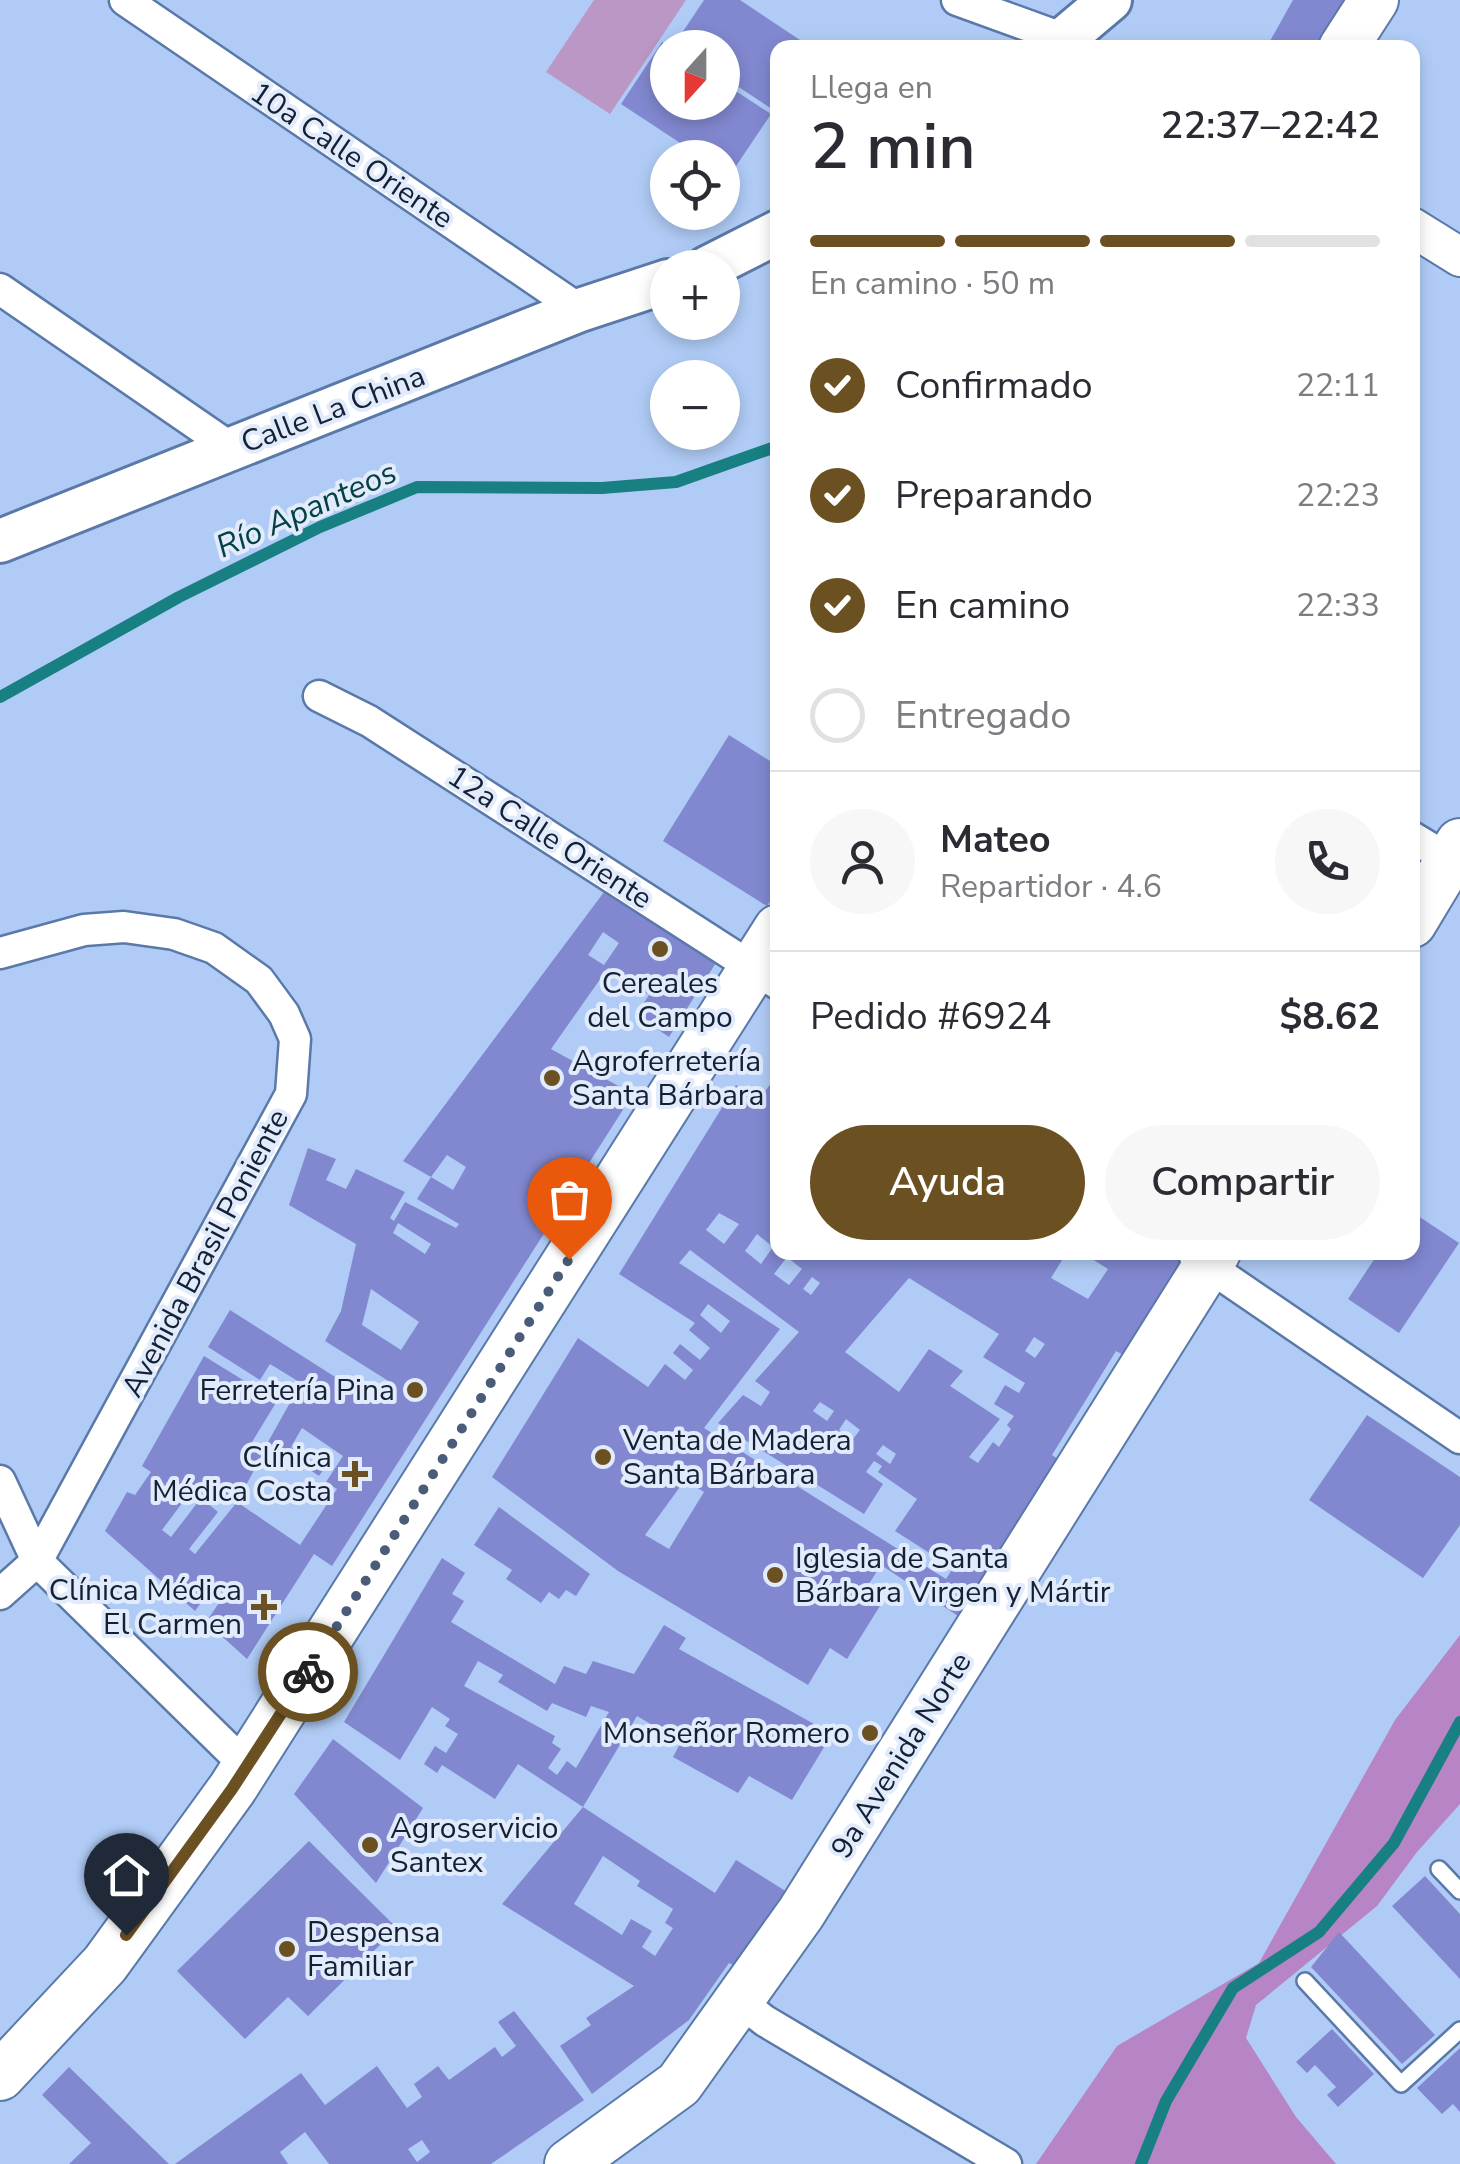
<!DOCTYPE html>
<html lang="es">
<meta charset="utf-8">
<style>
:root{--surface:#fff;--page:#f7f7f7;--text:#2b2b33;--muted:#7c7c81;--line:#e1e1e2;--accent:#6b5022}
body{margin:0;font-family:"Nunito Sans",sans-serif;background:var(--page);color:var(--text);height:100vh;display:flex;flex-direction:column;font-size:38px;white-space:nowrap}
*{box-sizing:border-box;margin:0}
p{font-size:32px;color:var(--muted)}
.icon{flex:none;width:55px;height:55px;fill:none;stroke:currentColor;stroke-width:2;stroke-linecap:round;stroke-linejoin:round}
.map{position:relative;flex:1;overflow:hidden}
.panel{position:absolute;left:770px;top:40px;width:650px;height:1220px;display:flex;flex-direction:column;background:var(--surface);border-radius:20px;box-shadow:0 5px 15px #0003}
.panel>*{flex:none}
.needle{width:65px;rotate:201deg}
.controls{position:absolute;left:650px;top:30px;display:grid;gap:20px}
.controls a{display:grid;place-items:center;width:90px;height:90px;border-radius:50%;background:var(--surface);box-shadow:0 5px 15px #0003;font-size:50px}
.pin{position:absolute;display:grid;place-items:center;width:85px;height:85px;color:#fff;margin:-102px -42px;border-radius:50% 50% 50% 0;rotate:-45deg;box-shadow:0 0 10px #0007}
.pin .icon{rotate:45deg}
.courier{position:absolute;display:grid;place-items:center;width:100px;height:100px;margin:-50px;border:8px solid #6b5022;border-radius:50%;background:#fff;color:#222;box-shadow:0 2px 12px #0007}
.summary em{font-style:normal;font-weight:600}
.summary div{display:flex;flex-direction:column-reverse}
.summary{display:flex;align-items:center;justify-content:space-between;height:170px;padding:0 40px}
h1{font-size:65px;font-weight:600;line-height:75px}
.bar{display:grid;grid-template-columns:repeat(4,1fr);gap:15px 10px;align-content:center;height:120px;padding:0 40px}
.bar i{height:12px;border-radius:8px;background:var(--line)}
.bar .current{background:var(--accent)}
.bar p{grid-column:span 4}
.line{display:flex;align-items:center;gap:25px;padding:0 40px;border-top:2px solid var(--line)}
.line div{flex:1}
.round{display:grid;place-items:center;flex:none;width:105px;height:105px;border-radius:52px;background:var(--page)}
ol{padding:0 40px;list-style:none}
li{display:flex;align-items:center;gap:30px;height:110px}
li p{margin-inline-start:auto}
li .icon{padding:10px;border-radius:50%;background:var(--accent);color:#fff;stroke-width:4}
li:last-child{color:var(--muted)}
li i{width:55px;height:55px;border:5px solid var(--line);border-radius:50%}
.cta{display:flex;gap:20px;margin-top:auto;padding:20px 40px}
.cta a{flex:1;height:115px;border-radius:60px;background:var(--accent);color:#fff;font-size:40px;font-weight:600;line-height:115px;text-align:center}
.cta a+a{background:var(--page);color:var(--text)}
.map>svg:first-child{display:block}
.green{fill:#ba97c4}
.forest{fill:#b784c5}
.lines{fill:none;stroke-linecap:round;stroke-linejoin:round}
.stream{stroke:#187f82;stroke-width:12}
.building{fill:#8188d0;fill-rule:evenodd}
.service-casing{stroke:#5a79a9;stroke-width:20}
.minor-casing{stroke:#5a79a9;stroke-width:35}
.tertiary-casing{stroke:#5a79a9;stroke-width:42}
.secondary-casing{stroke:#5a79a9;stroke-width:48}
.primary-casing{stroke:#5a79a9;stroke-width:52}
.service{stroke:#fff;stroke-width:15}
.minor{stroke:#fff;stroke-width:30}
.tertiary{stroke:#fff;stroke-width:38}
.secondary{stroke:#fff;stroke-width:42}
.primary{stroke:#fff;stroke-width:48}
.done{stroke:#4b5c78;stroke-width:10;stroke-dasharray:0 18}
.route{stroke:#6b5022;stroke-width:12}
.poi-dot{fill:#6b5022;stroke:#e1ebfc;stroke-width:4}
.labels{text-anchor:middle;stroke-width:8;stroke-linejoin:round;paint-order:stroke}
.street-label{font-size:30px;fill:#142034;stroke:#e1ebfc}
.poi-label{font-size:30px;fill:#142034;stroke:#e1ebfc;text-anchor:start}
.water-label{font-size:32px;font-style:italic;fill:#054042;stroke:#e1ebfc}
</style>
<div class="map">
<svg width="1460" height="2164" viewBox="0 0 1460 2164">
<rect width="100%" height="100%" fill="#b0ccf6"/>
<path class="green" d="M 594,0 L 686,0 L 610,114 L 546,72 Z"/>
<path class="forest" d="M 1460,1635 L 1460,1804 L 1417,1852 L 1377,1906 L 1256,2005 L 1246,2038 L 1296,2117 L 1336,2164 L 1036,2164 L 1117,2046 L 1259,1963 L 1395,1720 Z"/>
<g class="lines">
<path class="stream" d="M 0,697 L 179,597 L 320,527 L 417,487 L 602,488 L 676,482 L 778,446
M 1141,2164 L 1166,2101 L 1233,1988 L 1319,1932 L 1394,1843 L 1460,1722"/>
</g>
<path class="building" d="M 704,0 L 740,0 L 812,48 L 778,48 L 778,113 L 722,76 L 722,48 L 679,48 L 674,45 Z
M 1293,0 L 1348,0 L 1321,48 L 1266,48 Z
M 662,42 L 668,46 L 668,102 L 722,102 L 722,82 L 771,114 L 730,175 L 722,170 L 722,158 L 703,158 L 621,104 Z
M 729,735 L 778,766 L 778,890 L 767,906 L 663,841 Z
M 607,888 L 719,958 L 669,1037 L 636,1015 L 649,995 L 608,968 L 551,1049 L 633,1094 L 332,1566 L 314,1554 L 247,1659 L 206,1622 L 225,1594 L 213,1586 L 195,1611 L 105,1531 L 127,1492 L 135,1495 L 151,1472 L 142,1466 L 204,1356 L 277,1401 L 252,1442 L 265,1450 L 237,1502 L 212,1485 L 201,1498 L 218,1512 L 189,1549 L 195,1554 L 237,1502 L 300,1545 L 337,1489 L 326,1482 L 343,1456 L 302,1428 L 291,1447 L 324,1469 L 319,1476 L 268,1442 L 301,1383 L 270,1364 L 260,1380 L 208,1347 L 230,1310 L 376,1403 L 390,1382 L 325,1341 L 341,1311 L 356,1244 L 289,1205 L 308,1148 L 336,1159 L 326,1180 L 346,1189 L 356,1169 L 405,1192 L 390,1218 L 394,1221 L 405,1202 L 456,1228 L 459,1224 L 417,1199 L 431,1177 L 453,1190 L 466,1167 L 447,1155 L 431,1177 L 403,1161 ZM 603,932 L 619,943 L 604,965 L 588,955 ZM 398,1223 L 431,1244 L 425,1254 L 393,1233 ZM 371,1289 L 419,1322 L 401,1350 L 362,1325 ZM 191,1491 L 201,1498 L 171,1537 L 162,1530 Z
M 778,1073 L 778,1252 L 1067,1252 L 1051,1278 L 1088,1299 L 1108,1269 L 1081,1252 L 1166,1252 L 1184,1264 L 1125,1356 L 1116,1351 L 1052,1455 L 1064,1463 L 974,1597 L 971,1595 L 958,1616 L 881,1565 L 865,1590 L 883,1601 L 847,1659 L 830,1648 L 808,1685 L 618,1571 L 492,1477 L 578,1338 L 648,1387 L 665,1364 L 685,1380 L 693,1370 L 673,1353 L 680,1344 L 700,1360 L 710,1348 L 689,1330 L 695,1323 L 619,1274 L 736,1085 L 760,1099 ZM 719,1213 L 739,1224 L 724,1244 L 706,1230 ZM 757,1234 L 773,1247 L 761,1264 L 745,1251 ZM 690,1250 L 799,1332 L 755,1381 L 770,1392 L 761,1406 L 743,1395 L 718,1423 L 864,1514 L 883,1484 L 866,1472 L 874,1461 L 882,1466 L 878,1472 L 917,1499 L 895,1531 L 953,1568 L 946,1579 L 704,1428 L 780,1329 L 679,1263 ZM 787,1257 L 802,1269 L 789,1285 L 774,1274 ZM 812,1277 L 820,1283 L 811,1295 L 803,1289 ZM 909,1278 L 999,1334 L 983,1357 L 1025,1383 L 1019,1393 L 1005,1385 L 994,1404 L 1014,1416 L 1007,1425 L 1011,1429 L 999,1447 L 993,1442 L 978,1463 L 969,1457 L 1000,1419 L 950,1386 L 963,1371 L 929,1349 L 899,1392 L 845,1352 ZM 708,1304 L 730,1321 L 721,1333 L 700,1315 ZM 1034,1337 L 1045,1344 L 1035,1358 L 1025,1351 ZM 820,1402 L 834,1411 L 827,1421 L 813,1411 ZM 846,1419 L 860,1430 L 853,1439 L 839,1430 ZM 883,1445 L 896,1454 L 890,1464 L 876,1454 ZM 685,1480 L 704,1492 L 669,1549 L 645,1535 Z
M 1412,1212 L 1459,1243 L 1399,1333 L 1348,1299 L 1379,1252 L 1412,1252 Z
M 1367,1415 L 1460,1477 L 1460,1525 L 1423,1578 L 1309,1500 Z
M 499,1507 L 590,1574 L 576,1596 L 566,1590 L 559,1599 L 549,1592 L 541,1603 L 506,1579 L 512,1570 L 474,1545 Z
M 442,1558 L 465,1573 L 452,1594 L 464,1601 L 451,1622 L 555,1684 L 564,1666 L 586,1674 L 593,1661 L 634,1674 L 664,1625 L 686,1638 L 679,1649 L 832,1734 L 792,1800 L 749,1776 L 738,1793 L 673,1757 L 681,1742 L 637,1716 L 583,1807 L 518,1764 L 495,1799 L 442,1765 L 437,1773 L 424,1764 L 435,1746 L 446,1753 L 458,1734 L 445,1726 L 450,1719 L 432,1707 L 400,1760 L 344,1722 ZM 478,1661 L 503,1675 L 498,1682 L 547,1711 L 552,1703 L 586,1717 L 591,1706 L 609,1712 L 576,1768 L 567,1761 L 557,1775 L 548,1768 L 561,1749 L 552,1743 L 555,1736 L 464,1686 Z
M 333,1739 L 423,1808 L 376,1883 L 294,1794 Z
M 583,1807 L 715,1893 L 736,1860 L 787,1892 L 739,1968 L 729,1963 L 689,2020 L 592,2094 L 560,2046 L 591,2025 L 586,2018 L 634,1986 L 502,1904 ZM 603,1856 L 640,1881 L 637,1886 L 673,1909 L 665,1923 L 673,1928 L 655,1956 L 642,1947 L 652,1931 L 631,1919 L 622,1935 L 574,1904 Z
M 309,1841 L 397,1928 L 308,2016 L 288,1997 L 245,2039 L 177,1971 Z
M 1425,1876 L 1460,1914 L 1460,1979 L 1392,1906 Z
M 1339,1932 L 1435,2035 L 1402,2064 L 1311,1967 Z
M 514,2011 L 584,2100 L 491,2164 L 329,2164 L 305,2132 L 280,2152 L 288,2164 L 175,2164 L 301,2073 L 325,2105 L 377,2066 L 407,2108 L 422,2097 L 414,2084 L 438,2066 L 449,2080 L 495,2047 L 502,2057 L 516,2046 L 498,2022 ZM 422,2140 L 430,2152 L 417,2162 L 408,2149 Z
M 1332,2029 L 1374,2074 L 1338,2107 L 1327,2095 L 1336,2087 L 1315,2065 L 1307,2073 L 1296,2062 Z
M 1460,2048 L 1460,2112 L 1453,2104 L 1442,2114 L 1417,2088 Z
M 69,2067 L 169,2164 L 69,2164 L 91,2143 L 42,2095 Z"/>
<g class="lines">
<defs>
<path id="service" d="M 1439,1869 L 1460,1891
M 1305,1981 L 1401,2084 L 1460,2030"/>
<path id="minor" d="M 125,0 L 580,310
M 957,0 L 1065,39
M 0,289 L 231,448
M 319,696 L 369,721 L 778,984
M 1412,837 L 1460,866
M 0,953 L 84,930 L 124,927 L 174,934 L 214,948 L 259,980 L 284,1014 L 295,1039 L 291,1094 L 37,1561 L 0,1594
M 1195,1257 L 1460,1438
M 0,1481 L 37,1561 L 247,1767
M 738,2000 L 765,2021 L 1006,2164"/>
<path id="tertiary" d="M 1412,227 L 1460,257"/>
<path id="secondary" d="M 1053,48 L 1110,0
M 707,268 L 778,232
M 0,541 L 580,310 L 668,281"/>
<path id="primary" d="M 1343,48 L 1374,0
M 1412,923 L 1460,843
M 0,2076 L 105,1964 L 232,1789 L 778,929
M 569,2164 L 679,2084 L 801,1913 L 1216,1252"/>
</defs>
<use href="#service" class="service-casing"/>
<use href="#minor" class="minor-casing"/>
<use href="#tertiary" class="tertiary-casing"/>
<use href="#secondary" class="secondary-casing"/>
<use href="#primary" class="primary-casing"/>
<use href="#service" class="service"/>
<use href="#minor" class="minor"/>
<use href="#tertiary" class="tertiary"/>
<use href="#secondary" class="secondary"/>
<use href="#primary" class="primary"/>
</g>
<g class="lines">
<path class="done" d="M 308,1672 L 569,1259"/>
<path class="route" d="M 126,1935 L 232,1789 L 308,1672"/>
</g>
<g class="poi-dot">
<circle cx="660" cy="949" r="10"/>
<circle cx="552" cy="1078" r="10"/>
<circle cx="415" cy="1390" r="10"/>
<circle cx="603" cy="1457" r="10"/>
<path d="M350 1459h10v10h10v10h-10v10h-10v-10h-10v-10h10z"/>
<circle cx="775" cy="1575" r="10"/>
<path d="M259 1592h10v10h10v10h-10v10h-10v-10h-10v-10h10z"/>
<circle cx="870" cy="1733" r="10"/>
<circle cx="370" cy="1845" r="10"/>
<circle cx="287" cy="1949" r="10"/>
</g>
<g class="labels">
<g class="street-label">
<text transform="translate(352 155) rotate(34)" y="10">10a Calle Oriente</text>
<text transform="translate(333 409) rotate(-21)" y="10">Calle La China</text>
<text transform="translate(550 837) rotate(33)" y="10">12a Calle Oriente</text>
<text transform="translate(205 1253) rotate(-62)" y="10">Avenida Brasil Poniente</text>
<text transform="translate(901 1755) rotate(-58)" y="10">9a Avenida Norte</text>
</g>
<g class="poi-label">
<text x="660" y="993" text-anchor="middle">Cereales<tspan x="660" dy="34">del Campo</tspan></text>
<text x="572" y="1071">Agroferretería<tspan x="572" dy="34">Santa Bárbara</tspan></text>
<text x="395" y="1400" text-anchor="end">Ferretería Pina</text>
<text x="623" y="1450">Venta de Madera<tspan x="623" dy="34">Santa Bárbara</tspan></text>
<text x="332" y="1467" text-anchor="end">Clínica<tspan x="332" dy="34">Médica Costa</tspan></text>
<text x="795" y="1568">Iglesia de Santa<tspan x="795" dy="34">Bárbara Virgen y Mártir</tspan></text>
<text x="242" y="1600" text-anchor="end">Clínica Médica<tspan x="242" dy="34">El Carmen</tspan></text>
<text x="850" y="1743" text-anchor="end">Monseñor Romero</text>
<text x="390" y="1838">Agroservicio<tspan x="390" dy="34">Santex</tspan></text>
<text x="307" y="1942">Despensa<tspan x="307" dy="34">Familiar</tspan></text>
</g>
<g class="water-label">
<text transform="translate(306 509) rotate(-24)" y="11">Río Apanteos</text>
</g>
</g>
</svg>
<div class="controls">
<a><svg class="needle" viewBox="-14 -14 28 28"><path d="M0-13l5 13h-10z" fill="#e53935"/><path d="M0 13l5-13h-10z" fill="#7c7c81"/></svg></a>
<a><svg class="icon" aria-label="locate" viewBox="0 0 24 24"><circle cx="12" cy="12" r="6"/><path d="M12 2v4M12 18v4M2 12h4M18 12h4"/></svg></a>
<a>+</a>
<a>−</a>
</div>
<div class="pin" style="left:569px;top:1259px;background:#ea580c"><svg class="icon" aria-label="bag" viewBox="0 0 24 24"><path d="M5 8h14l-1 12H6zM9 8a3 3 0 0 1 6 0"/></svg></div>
<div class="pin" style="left:126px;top:1935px;background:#1f2937"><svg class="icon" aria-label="home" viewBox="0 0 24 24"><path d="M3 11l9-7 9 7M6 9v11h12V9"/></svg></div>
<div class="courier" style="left:308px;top:1672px"><svg class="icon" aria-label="bike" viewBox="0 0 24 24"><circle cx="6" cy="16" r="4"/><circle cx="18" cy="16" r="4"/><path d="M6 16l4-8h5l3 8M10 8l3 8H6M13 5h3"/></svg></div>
<section class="panel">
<div class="summary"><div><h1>2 min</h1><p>Llega en</p></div><em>22:37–22:42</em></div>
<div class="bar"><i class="current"></i><i class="current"></i><i class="current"></i><i></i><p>En camino · 50 m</p></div>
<ol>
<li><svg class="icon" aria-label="check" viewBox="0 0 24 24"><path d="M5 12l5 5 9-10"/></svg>Confirmado<p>22:11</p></li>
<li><svg class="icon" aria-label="check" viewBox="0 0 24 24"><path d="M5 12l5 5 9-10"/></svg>Preparando<p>22:23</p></li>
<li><svg class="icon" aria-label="check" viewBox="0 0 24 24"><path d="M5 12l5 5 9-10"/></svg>En camino<p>22:33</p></li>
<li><i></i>Entregado</li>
</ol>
<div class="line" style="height:180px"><a class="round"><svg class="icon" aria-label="person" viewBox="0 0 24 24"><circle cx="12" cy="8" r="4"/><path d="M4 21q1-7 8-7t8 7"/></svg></a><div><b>Mateo</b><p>Repartidor · 4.6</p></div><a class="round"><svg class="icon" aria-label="phone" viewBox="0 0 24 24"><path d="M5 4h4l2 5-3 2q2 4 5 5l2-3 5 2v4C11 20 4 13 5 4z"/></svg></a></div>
<div class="line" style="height:130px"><div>Pedido #6924</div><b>$8.62</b></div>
<div class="cta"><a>Ayuda</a><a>Compartir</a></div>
</section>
</div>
